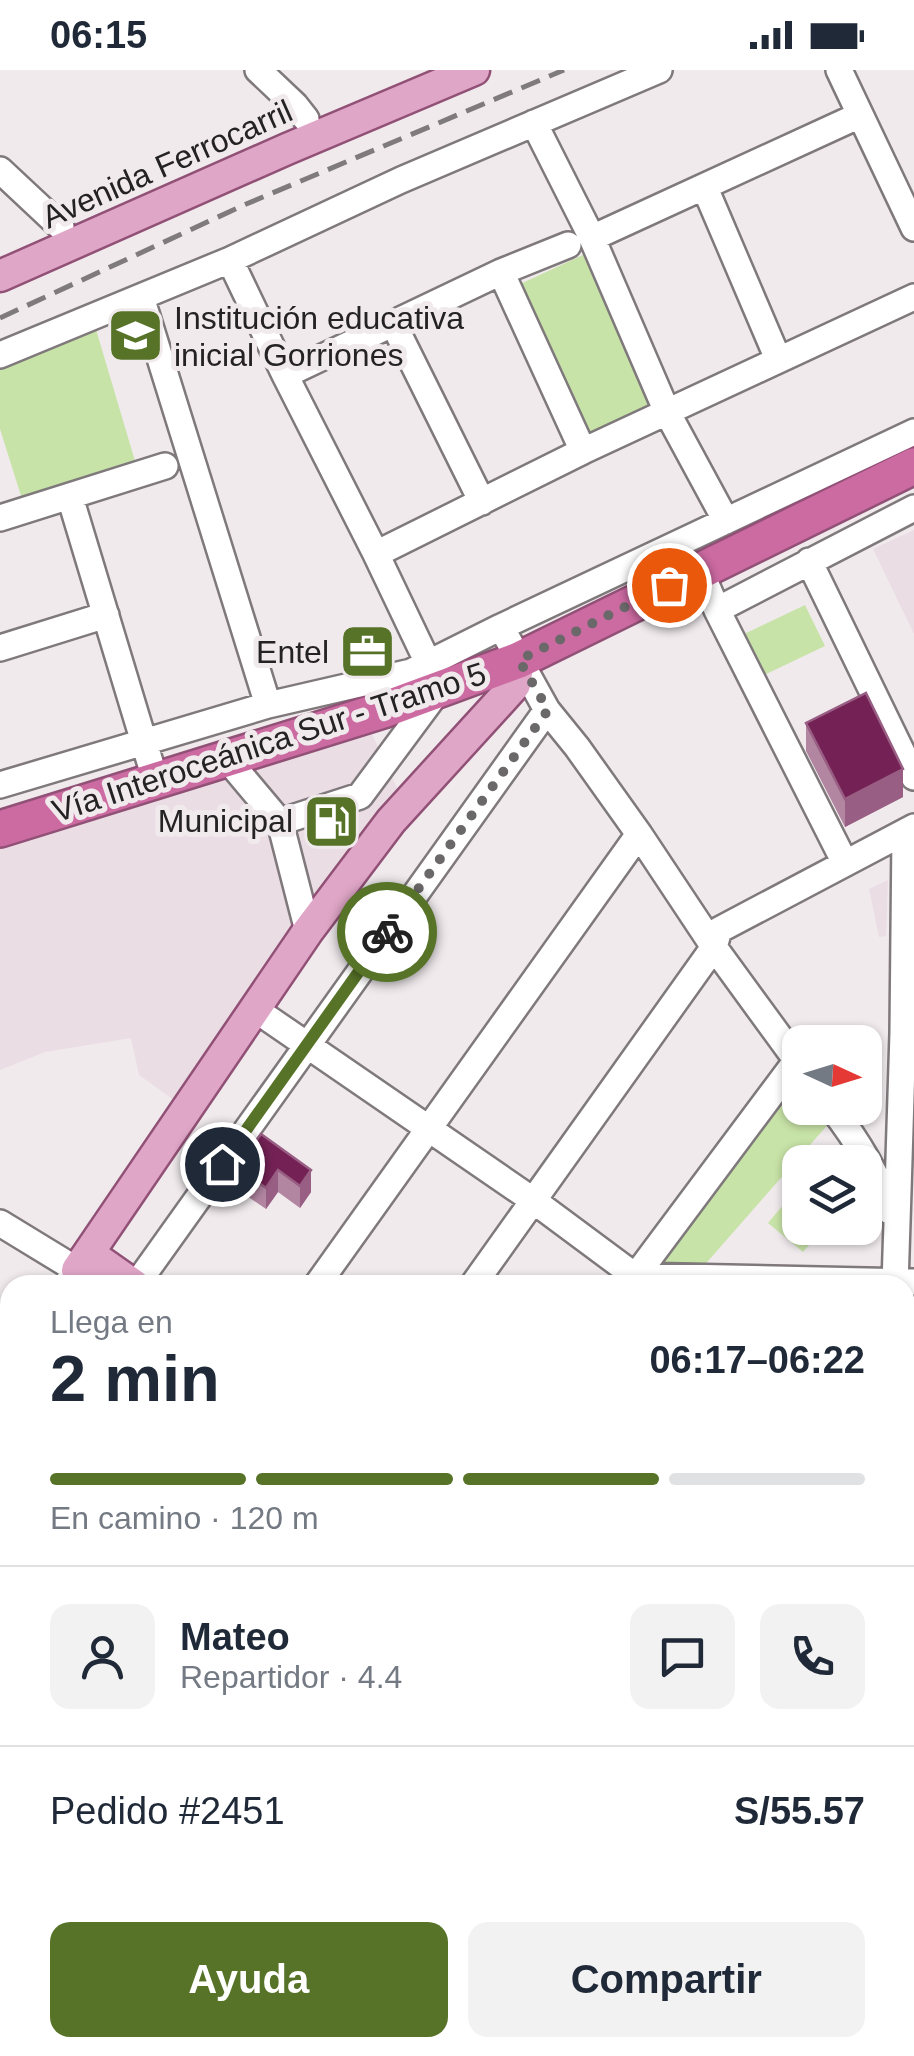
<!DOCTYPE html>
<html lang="es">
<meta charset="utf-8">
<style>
:root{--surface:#fff;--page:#f2f2f3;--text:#1f2937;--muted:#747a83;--line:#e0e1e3;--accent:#577328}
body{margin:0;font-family:Helvetica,sans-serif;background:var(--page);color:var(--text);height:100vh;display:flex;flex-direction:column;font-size:38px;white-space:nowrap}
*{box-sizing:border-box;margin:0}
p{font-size:32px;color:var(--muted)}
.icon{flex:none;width:55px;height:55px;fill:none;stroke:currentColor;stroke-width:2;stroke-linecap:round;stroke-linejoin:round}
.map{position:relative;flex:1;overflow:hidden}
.details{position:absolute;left:0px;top:1205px;width:915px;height:782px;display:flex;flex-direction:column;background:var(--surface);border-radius:30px 30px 0 0;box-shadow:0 2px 8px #0004}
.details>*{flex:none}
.needle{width:65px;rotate:94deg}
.fabs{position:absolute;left:782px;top:955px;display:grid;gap:20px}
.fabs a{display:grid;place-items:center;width:100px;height:100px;border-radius:20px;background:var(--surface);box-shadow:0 2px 8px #0004;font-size:50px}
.pin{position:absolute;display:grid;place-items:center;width:85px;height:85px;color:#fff;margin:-42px;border:5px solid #fff;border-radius:50%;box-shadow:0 2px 10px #0007}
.courier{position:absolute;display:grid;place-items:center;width:100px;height:100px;margin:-50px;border:8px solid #577328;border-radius:50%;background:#fff;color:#222;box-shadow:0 2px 12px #0007}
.head em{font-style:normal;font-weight:700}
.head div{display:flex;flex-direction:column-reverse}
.head{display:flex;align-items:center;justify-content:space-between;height:170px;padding:0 50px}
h1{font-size:65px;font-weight:700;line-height:75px}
.bar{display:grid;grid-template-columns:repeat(4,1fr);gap:15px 10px;align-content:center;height:120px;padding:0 50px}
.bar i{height:12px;border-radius:8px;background:var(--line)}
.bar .active{background:var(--accent)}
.bar p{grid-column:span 4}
.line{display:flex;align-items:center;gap:25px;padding:0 50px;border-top:2px solid var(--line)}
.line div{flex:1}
.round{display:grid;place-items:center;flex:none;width:105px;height:105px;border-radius:20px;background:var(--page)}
.button{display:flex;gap:20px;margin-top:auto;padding:20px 50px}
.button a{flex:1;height:115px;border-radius:20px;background:var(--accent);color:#fff;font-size:40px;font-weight:700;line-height:115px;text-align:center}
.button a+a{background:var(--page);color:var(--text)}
.status{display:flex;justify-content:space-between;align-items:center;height:70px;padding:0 50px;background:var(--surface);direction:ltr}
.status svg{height:28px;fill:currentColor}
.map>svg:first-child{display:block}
.built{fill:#ebdde4}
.green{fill:#c8e3a7}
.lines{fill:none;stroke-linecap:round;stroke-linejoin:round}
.minor-casing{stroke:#7f797c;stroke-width:30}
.major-casing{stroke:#915176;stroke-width:35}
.highway-casing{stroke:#915176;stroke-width:40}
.path{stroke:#a39ea1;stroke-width:2.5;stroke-dasharray:10 5;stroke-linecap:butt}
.minor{stroke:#fff;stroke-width:25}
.major{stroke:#e0a6c7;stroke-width:30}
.highway{stroke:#cc6aa2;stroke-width:35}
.rail{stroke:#7f7b7d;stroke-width:5;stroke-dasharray:20 10;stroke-linecap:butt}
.wall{fill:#b286a1}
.shaded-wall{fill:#995e83}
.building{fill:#742255;stroke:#995e83;stroke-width:2.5}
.done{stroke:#6b686a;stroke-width:10;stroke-dasharray:0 18}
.route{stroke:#577328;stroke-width:12}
.labels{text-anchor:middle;stroke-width:10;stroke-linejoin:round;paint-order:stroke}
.street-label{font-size:32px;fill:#242223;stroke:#f0eaed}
.poi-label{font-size:32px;fill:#242223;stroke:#f0eaed;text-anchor:end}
</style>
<div class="status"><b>06:15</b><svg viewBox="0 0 49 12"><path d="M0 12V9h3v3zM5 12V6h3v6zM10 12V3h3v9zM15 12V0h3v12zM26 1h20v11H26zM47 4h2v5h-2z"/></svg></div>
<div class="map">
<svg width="914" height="1986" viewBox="0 0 914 1986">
<rect width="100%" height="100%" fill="#f0eaed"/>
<path class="built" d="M 914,460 L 914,564 L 873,479 Z
M 372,664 L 399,722 L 178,1033 L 139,1005 L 131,968 L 45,982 L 0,1000 L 0,770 Z
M 888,810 L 886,866 L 879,867 L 869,819 Z"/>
<path class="green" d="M 583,185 L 653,337 L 589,367 L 518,215 Z
M 95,256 L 135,391 L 22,429 L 0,359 L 0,295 Z
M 805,535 L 825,576 L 762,606 L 742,565 Z
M 800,1007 L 800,1038 L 822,1038 L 831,1051 L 701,1199 L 660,1200 L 656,1191 L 745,1073 Z
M 800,1115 L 800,1158 L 824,1158 L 803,1182 L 768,1153 Z
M 0,1899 L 10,1904 L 10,1978 L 141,1978 L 156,1986 L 0,1986 Z"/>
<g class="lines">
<defs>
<path id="minor" d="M 258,0 L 295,35 L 306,49
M 839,0 L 914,158
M 534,53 L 592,168 L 667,342 L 726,451
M 0,100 L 61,157
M 705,118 L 778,289
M 592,168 L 860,45
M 501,202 L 583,381
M 141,227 L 268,635
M 393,253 L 482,432
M 0,285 L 230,190 L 401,110 L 659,0
M 285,305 L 501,202 L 568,175
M 70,427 L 156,712
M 0,448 L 165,396
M 376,484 L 583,381 L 914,227
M 809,491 L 914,707
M 700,500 L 717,540 L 845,793
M 717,540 L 914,438
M 501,557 L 547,640 L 577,677 L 639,764 L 714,877 L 800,995
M 0,578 L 106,545
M 227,689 L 280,752 L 360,726 L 440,618 L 376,484 L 285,305 L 230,190
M 0,715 L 268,635 L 411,602 L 501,557 L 914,362
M 280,752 L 308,861
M 256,940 L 534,1131 L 635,1206 L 914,1212
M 832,1038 C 857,1070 877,1103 891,1142
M 0,1153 L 77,1200 L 66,1215
M 136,1215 L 547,640
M 317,1215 L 639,764
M 473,1215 L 714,877 L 719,860 L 914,757
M 629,1215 L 797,990
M 895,1215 L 903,963 L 905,762
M 0,1307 L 10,1293
M 0,1408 L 10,1394
M 0,1434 L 10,1442
M 905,1518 L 914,1519
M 905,1539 L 914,1540
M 0,1644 L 10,1650
M 905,1850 L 914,1850
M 0,1915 L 10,1920
M 116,1978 L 132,1986
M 706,1986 L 707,1978
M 836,1986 L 837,1978"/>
<path id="major" d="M 0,206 L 287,79 L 474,0
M 90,1184 L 134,1215
M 93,1215 L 77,1200 L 308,861 L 391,751 L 515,615 L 519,590
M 533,1978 L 534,1986
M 561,1978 L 561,1986"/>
<path id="highway" d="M 0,759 L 383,640 L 519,590 L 914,396"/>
</defs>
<use href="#minor" class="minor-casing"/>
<use href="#major" class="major-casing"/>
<use href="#highway" class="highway-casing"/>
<path class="path" d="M 212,70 L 272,45"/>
<use href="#minor" class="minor"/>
<use href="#major" class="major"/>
<use href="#highway" class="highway"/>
<path class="rail" d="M 0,248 L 244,135 L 564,0"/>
</g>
<path class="wall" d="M 806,653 L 903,727 L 845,757 L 806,681 Z
M 326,747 L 349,767 L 332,773 L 326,754 Z
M 252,1076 L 311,1122 L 300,1138 L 278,1122 L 266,1139 L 247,1126 L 247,1104 L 252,1097 Z"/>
<path class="shaded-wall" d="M 903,699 L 903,727 L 845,757 L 845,729 Z
M 349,760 L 349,767 L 332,773 L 332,766 Z
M 278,1100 L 278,1122 L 266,1139 L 266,1118 Z
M 311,1100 L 311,1122 L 300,1138 L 300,1116 Z"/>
<path class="building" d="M 866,623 L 903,699 L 845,729 L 806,653 Z
M 342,742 L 349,760 L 332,766 L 326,747 Z
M 261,1064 L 311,1100 L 300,1116 L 278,1100 L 266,1118 L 247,1104 L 262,1083 L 252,1076 Z"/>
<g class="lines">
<path class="done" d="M 387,862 L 548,640 L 519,590 L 669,515"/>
<path class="route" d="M 222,1094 L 387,862"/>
</g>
<defs>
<symbol id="school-square" viewBox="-11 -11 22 22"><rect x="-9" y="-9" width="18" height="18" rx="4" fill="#577328" stroke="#f0eaed"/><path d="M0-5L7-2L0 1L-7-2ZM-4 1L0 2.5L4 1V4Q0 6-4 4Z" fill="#fff"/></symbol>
<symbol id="office-square" viewBox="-11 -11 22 22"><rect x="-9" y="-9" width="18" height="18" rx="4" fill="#577328" stroke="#f0eaed"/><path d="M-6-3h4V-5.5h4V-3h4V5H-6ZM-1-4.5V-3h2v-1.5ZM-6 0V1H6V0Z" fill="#fff"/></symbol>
<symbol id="fuel-square" viewBox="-11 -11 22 22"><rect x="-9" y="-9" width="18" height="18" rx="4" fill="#577328" stroke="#f0eaed"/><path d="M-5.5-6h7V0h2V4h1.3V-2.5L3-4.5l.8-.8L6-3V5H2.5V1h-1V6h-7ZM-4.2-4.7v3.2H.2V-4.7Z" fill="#fff"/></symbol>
</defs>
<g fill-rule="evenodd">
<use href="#school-square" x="104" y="234" width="63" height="63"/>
<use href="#office-square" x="336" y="550" width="63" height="63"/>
<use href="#fuel-square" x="300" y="720" width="63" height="63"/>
</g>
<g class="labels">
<g class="street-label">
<text transform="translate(167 94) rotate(-24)" y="11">Avenida Ferrocarril</text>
<text transform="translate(269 672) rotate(-18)" y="11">Vía Interoceánica Sur - Tramo 5</text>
</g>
<g class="poi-label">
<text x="174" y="259" text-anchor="start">Institución educativa<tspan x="174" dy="37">inicial Gorriones</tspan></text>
<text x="329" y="593">Entel</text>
<text x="293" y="762">Municipal</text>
</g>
</g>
</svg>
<div class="fabs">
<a><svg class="needle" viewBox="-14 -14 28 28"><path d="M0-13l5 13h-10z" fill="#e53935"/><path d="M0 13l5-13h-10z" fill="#747a83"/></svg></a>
<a><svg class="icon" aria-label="layers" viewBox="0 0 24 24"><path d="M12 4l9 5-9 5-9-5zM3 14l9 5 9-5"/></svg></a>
</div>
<div class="pin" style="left:669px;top:515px;background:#ea580c"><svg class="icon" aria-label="bag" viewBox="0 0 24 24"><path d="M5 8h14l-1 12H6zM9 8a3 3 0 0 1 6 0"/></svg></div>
<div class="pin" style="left:222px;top:1094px;background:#1f2937"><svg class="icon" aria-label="home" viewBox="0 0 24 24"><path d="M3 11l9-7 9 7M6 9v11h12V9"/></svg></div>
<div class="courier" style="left:387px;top:862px"><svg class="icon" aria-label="bike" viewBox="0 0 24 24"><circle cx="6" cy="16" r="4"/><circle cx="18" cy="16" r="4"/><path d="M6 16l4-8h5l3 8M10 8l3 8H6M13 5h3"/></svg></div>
<section class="details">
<div class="head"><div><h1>2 min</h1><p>Llega en</p></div><em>06:17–06:22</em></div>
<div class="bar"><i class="active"></i><i class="active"></i><i class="active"></i><i></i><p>En camino · 120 m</p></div>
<div class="line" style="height:180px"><a class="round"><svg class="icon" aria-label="person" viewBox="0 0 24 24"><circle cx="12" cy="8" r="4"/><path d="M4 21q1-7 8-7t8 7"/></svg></a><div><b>Mateo</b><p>Repartidor · 4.4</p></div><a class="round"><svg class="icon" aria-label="chat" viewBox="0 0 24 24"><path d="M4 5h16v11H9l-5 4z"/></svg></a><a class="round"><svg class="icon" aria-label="phone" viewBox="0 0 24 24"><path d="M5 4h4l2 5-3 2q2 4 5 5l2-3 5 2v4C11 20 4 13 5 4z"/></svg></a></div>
<div class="line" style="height:130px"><div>Pedido #2451</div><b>S/55.57</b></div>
<div class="button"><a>Ayuda</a><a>Compartir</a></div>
</section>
</div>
